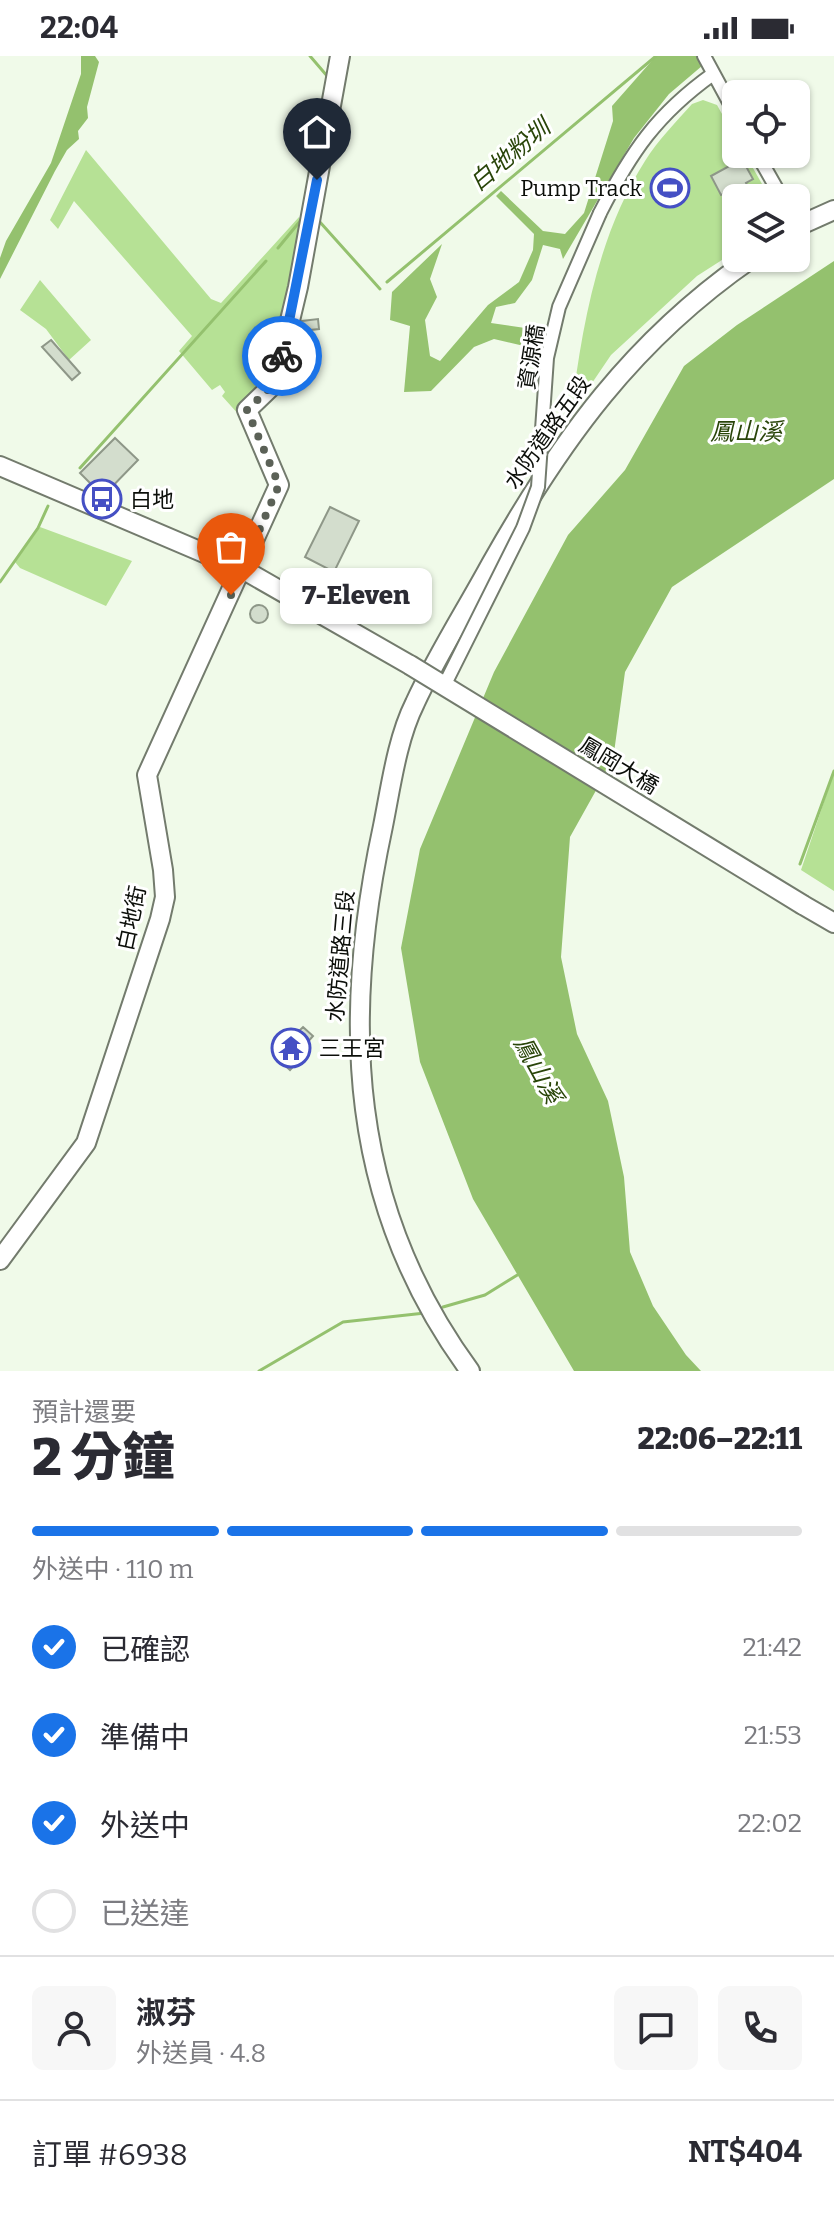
<!DOCTYPE html>
<html lang="zh-TW">
<meta charset="utf-8">
<style>
:root{--surface:#fff;--page:#f7f7f7;--text:#2b2b33;--muted:#7c7c81;--line:#e1e1e2;--accent:#1a73e8}
body{margin:0;font-family:Bitter,"Noto Sans TC",serif;background:var(--page);color:var(--text);height:100vh;display:flex;flex-direction:column;font-size:30px;white-space:nowrap}
*{box-sizing:border-box;margin:0}
p{font-size:26px;color:var(--muted)}
.icon{flex:none;width:44px;height:44px;fill:none;stroke:currentColor;stroke-width:2;stroke-linecap:round;stroke-linejoin:round}
.map{position:relative;height:1315px;overflow:hidden}
.panel{display:flex;flex-direction:column;background:var(--surface);flex:1}
.panel>*{flex:none}
.fabs{position:absolute;left:722px;top:24px;display:grid;gap:16px}
.fabs a{display:grid;place-items:center;width:88px;height:88px;border-radius:12px;background:var(--surface);box-shadow:0 2px 6px #0004;font-size:40px}
.pin{position:absolute;display:grid;place-items:center;width:68px;height:68px;color:#fff;margin:-82px -34px;border-radius:50% 50% 50% 0;rotate:-45deg;box-shadow:0 0 8px #0007}
.pin .icon{rotate:45deg}
.courier{position:absolute;display:grid;place-items:center;width:80px;height:80px;margin:-40px;border:6px solid #1a73e8;border-radius:50%;background:#fff;color:#222;box-shadow:0 2px 10px #0007}
.bubble{position:absolute;height:56px;border-radius:12px;background:var(--surface);box-shadow:0 2px 6px #0004;font-size:26px;font-weight:800;line-height:56px;text-align:center}
.headline em{font-style:normal;font-weight:800}
.headline div{display:flex;flex-direction:column-reverse}
.headline{display:flex;align-items:center;justify-content:space-between;height:136px;padding:0 32px}
h1{font-size:52px;font-weight:800;line-height:60px}
.bar{display:grid;grid-template-columns:repeat(4,1fr);gap:12px 8px;align-content:center;height:96px;padding:0 32px}
.bar i{height:10px;border-radius:6px;background:var(--line)}
.bar .on{background:var(--accent)}
.bar p{grid-column:span 4}
.line{display:flex;align-items:center;gap:20px;padding:0 32px;border-top:2px solid var(--line)}
.line div{flex:1}
.round{display:grid;place-items:center;flex:none;width:84px;height:84px;border-radius:12px;background:var(--page)}
ol{padding:0 32px;list-style:none}
li{display:flex;align-items:center;gap:24px;height:88px}
li p{margin-inline-start:auto}
li .icon{padding:8px;border-radius:50%;background:var(--accent);color:#fff;stroke-width:4}
li:last-child{color:var(--muted)}
li i{width:44px;height:44px;border:4px solid var(--line);border-radius:50%}
.status{display:flex;justify-content:space-between;align-items:center;height:56px;padding:0 40px;background:var(--surface);direction:ltr}
.status svg{height:22px;fill:currentColor}
.map>svg:first-child{display:block}
.green{fill:#b6e195}
.forest{fill:#96c370}
.water{fill:#94c16e}
.lines{fill:none;stroke-linecap:round;stroke-linejoin:round}
.stream{stroke:#94c16e;stroke-width:3}
.building{fill:#d3ddcd;stroke:#8e9788;stroke-width:2}
.street-casing{stroke:#737b6d;stroke-width:16}
.secondary-casing{stroke:#737b6d;stroke-width:22}
.street{stroke:#fff;stroke-width:12}
.secondary{stroke:#fff;stroke-width:18}
.street-bridge-casing{stroke:#737b6d;stroke-width:16;stroke-linecap:butt}
.secondary-bridge-casing{stroke:#737b6d;stroke-width:22;stroke-linecap:butt}
.street-bridge{stroke:#fff;stroke-width:12}
.secondary-bridge{stroke:#fff;stroke-width:18}
.done{stroke:#5b6157;stroke-width:8;stroke-dasharray:0 14.4}
.route{stroke:#1a73e8;stroke-width:10}
.labels{text-anchor:middle;stroke-width:6;stroke-linejoin:round;paint-order:stroke}
.poi-label{font-size:22px;fill:#0b0e09;stroke:#fff;text-anchor:start}
.street-label{font-size:22px;fill:#0b0e09;stroke:#fff}
.water-label{font-size:24px;font-style:italic;fill:#294509;stroke:#fff}
</style>
<div class="status"><b>22:04</b><svg viewBox="0 0 49 12"><path d="M0 12V9h3v3zM5 12V6h3v6zM10 12V3h3v9zM15 12V0h3v12zM26 1h20v11H26zM47 4h2v5h-2z"/></svg></div>
<div class="map">
<svg width="834" height="1315" viewBox="0 0 834 1315">
<rect width="100%" height="100%" fill="#f0fae9"/>
<path class="green" d="M 703,44 L 717,49 L 736,83 L 736,98 L 745,98 L 770,142 L 736,142 L 736,195 L 697,220 L 611,299 L 571,358 C 582,271 597,181 645,105 C 658,84 676,66 692,48 Z
M 86,94 L 211,243 L 221,247 L 299,161 L 303,172 L 270,333 L 240,360 L 222,340 L 225,336 L 220,329 L 212,334 L 179,295 L 192,280 L 74,145 L 58,173 L 50,164 Z
M 40,224 L 91,284 L 69,304 L 46,273 L 20,254 Z
M 40,471 L 132,505 L 106,550 L 20,512 L 15,506 Z
M 834,716 L 834,835 L 801,814 Z"/>
<path class="forest" d="M 656,0 L 706,0 L 709,4 L 669,38 L 634,82 L 563,203 L 560,193 L 543,189 L 532,224 L 515,247 L 496,251 L 491,267 L 539,274 L 537,293 L 494,283 L 474,291 L 431,335 L 404,336 L 410,270 L 390,264 L 392,236 L 442,188 L 430,223 L 437,241 L 425,264 L 430,300 L 440,305 L 488,249 L 519,226 L 533,194 L 534,178 L 496,140 L 501,135 L 543,175 L 565,178 L 584,157 L 613,65 L 612,50 Z"/>
<path class="water" d="M 81,0 L 95,0 L 99,6 L 87,51 L 88,62 L 78,75 L 79,83 L 67,94 L 55,115 L 0,223 L 0,202 L 6,185 L 51,107 L 81,18 Z
M 834,205 L 834,423 L 672,531 L 625,616 L 613,704 L 570,781 L 561,901 L 577,978 L 608,1045 L 624,1121 L 630,1196 L 653,1250 L 686,1299 L 701,1315 L 574,1315 L 473,1143 L 420,1006 L 401,892 L 420,793 L 494,616 L 568,479 L 625,414 L 684,310 L 737,269 Z"/>
<g class="lines">
<path class="stream" d="M 310,0 L 328,21
M 319,165 L 380,233
M 278,192 L 301,164
M 387,226 L 656,0
M 80,412 L 266,205
M 0,526 L 38,472 L 48,450
M 800,808 L 834,715
M 443,1251 L 485,1239 L 519,1218
M 259,1315 L 343,1266 L 425,1257"/>
</g>
<path class="building" d="M 742,103 L 753,123 L 746,127 L 754,142 L 734,142 L 730,134 L 721,139 L 711,120 Z
M 318,263 L 319,273 L 300,275 L 302,265 Z
M 51,284 L 80,317 L 72,324 L 42,291 Z
M 115,382 L 138,404 L 103,440 L 80,417 Z
M 330,451 L 359,465 L 334,516 L 305,501 Z
M250 558a9 9 0 1 1 18 0a9 9 0 1 1-18 0Z
M 303,971 L 313,980 L 298,997 L 302,1001 L 290,1014 L 274,999 Z"/>
<g class="lines">
<defs>
<path id="street" d="M 704,0 L 736,59
M 757,98 L 782,142
M 600,157 C 631,96 657,58 713,18"/>
<path id="secondary" d="M 796,171 L 834,154
M 0,410 L 244,514 L 410,609
M 803,849 L 834,867
M 0,1204 L 86,1087 L 160,863 L 165,841 L 163,814 L 147,719 L 279,429 L 247,354 L 275,327 L 298,231 L 340,0
M 470,1315 C 348,1149 341,964 383,770 C 391,730 397,683 415,647 C 437,599 466,554 491,508 C 561,384 633,284 752,202"/>
</defs>
<use href="#street" class="street-casing"/>
<use href="#secondary" class="secondary-casing"/>
<use href="#street" class="street"/>
<use href="#secondary" class="secondary"/>
<defs>
<path id="street-bridge" d="M 444,630 L 523,472 L 538,431 L 547,302 L 559,251 L 600,157"/>
<path id="secondary-bridge" d="M 410,609 L 803,849"/>
</defs>
<use href="#street-bridge" class="street-bridge-casing"/>
<use href="#secondary-bridge" class="secondary-bridge-casing"/>
<use href="#street-bridge" class="street-bridge"/>
<use href="#secondary-bridge" class="secondary-bridge"/>
</g>
<g class="lines">
<path class="done" d="M 231,539 L 279,429 L 247,354 L 275,327 L 282,300"/>
<path class="route" d="M 282,300 L 317,124"/>
</g>
<defs>
<symbol id="stadium-ring" viewBox="-11 -11 22 22"><circle r="9.5" fill="#fff" stroke="#4550c4" stroke-width="1.5"/><path d="M0-5a6.5 5 0 1 0 0 10a6.5 5 0 1 0 0-10ZM-3.5-1.8h7v3.6h-7Z" fill="#4550c4"/></symbol>
<symbol id="bus-ring" viewBox="-11 -11 22 22"><circle r="9.5" fill="#fff" stroke="#4550c4" stroke-width="1.5"/><path d="M-5-6H5V4H4V6H2V4H-2V6H-4V4H-5ZM-3.5-4V0h7V-4ZM-3.5 1.2v1.5H-2V1.2ZM2 1.2v1.5H3.5V1.2Z" fill="#4550c4"/></symbol>
<symbol id="temple-ring" viewBox="-11 -11 22 22"><circle r="9.5" fill="#fff" stroke="#4550c4" stroke-width="1.5"/><path d="M0-6L5-2H3V0L6.5 2.5H4V6H1.5V3h-3V6H-4V2.5H-6.5L-3 0V-2H-5Z" fill="#4550c4"/></symbol>
</defs>
<g fill-rule="evenodd">
<use href="#stadium-ring" x="648" y="110" width="44" height="44"/>
<use href="#bus-ring" x="80" y="421" width="44" height="44"/>
<use href="#temple-ring" x="269" y="970" width="44" height="44"/>
</g>
<g class="labels">
<g class="poi-label">
<text x="642" y="140" text-anchor="end">Pump Track</text>
<text x="130" y="451">白地</text>
<text x="319" y="1000">三王宮</text>
</g>
<g class="street-label">
<text transform="translate(531 301) rotate(-81)" y="8">資源橋</text>
<text transform="translate(547 376) rotate(-55)" y="8">水防道路五段</text>
<text transform="translate(619 709) rotate(31)" y="8">鳳岡大橋</text>
<text transform="translate(131 862) rotate(-78)" y="8">白地街</text>
<text transform="translate(340 900) rotate(-85)" y="8">水防道路三段</text>
</g>
<g class="water-label">
<text transform="translate(510 99) rotate(-40)" y="8">白地粉圳</text>
<text x="746" y="384">鳳山溪</text>
<text transform="translate(538 1014) rotate(61)" y="8">鳳山溪</text>
</g>
</g>
</svg>
<div class="fabs">
<a><svg class="icon" aria-label="locate" viewBox="0 0 24 24"><circle cx="12" cy="12" r="6"/><path d="M12 2v4M12 18v4M2 12h4M18 12h4"/></svg></a>
<a><svg class="icon" aria-label="layers" viewBox="0 0 24 24"><path d="M12 4l9 5-9 5-9-5zM3 14l9 5 9-5"/></svg></a>
</div>
<div class="pin" style="left:231px;top:539px;background:#ea580c"><svg class="icon" aria-label="bag" viewBox="0 0 24 24"><path d="M5 8h14l-1 12H6zM9 8a3 3 0 0 1 6 0"/></svg></div>
<div class="pin" style="left:317px;top:124px;background:#1f2937"><svg class="icon" aria-label="home" viewBox="0 0 24 24"><path d="M3 11l9-7 9 7M6 9v11h12V9"/></svg></div>
<div class="courier" style="left:282px;top:300px"><svg class="icon" aria-label="bike" viewBox="0 0 24 24"><circle cx="6" cy="16" r="4"/><circle cx="18" cy="16" r="4"/><path d="M6 16l4-8h5l3 8M10 8l3 8H6M13 5h3"/></svg></div>
<div class="bubble" style="left:280px;top:512px;width:152px">7-Eleven</div>
</div>
<section class="panel">
<div class="headline"><div><h1>2 分鐘</h1><p>預計還要</p></div><em>22:06–22:11</em></div>
<div class="bar"><i class="on"></i><i class="on"></i><i class="on"></i><i></i><p>外送中 · 110 m</p></div>
<ol>
<li><svg class="icon" aria-label="check" viewBox="0 0 24 24"><path d="M5 12l5 5 9-10"/></svg>已確認<p>21:42</p></li>
<li><svg class="icon" aria-label="check" viewBox="0 0 24 24"><path d="M5 12l5 5 9-10"/></svg>準備中<p>21:53</p></li>
<li><svg class="icon" aria-label="check" viewBox="0 0 24 24"><path d="M5 12l5 5 9-10"/></svg>外送中<p>22:02</p></li>
<li><i></i>已送達</li>
</ol>
<div class="line" style="height:144px"><a class="round"><svg class="icon" aria-label="person" viewBox="0 0 24 24"><circle cx="12" cy="8" r="4"/><path d="M4 21q1-7 8-7t8 7"/></svg></a><div><b>淑芬</b><p>外送員 · 4.8</p></div><a class="round"><svg class="icon" aria-label="chat" viewBox="0 0 24 24"><path d="M4 5h16v11H9l-5 4z"/></svg></a><a class="round"><svg class="icon" aria-label="phone" viewBox="0 0 24 24"><path d="M5 4h4l2 5-3 2q2 4 5 5l2-3 5 2v4C11 20 4 13 5 4z"/></svg></a></div>
<div class="line" style="height:104px"><div>訂單 #6938</div><b>NT$404</b></div>
</section>
